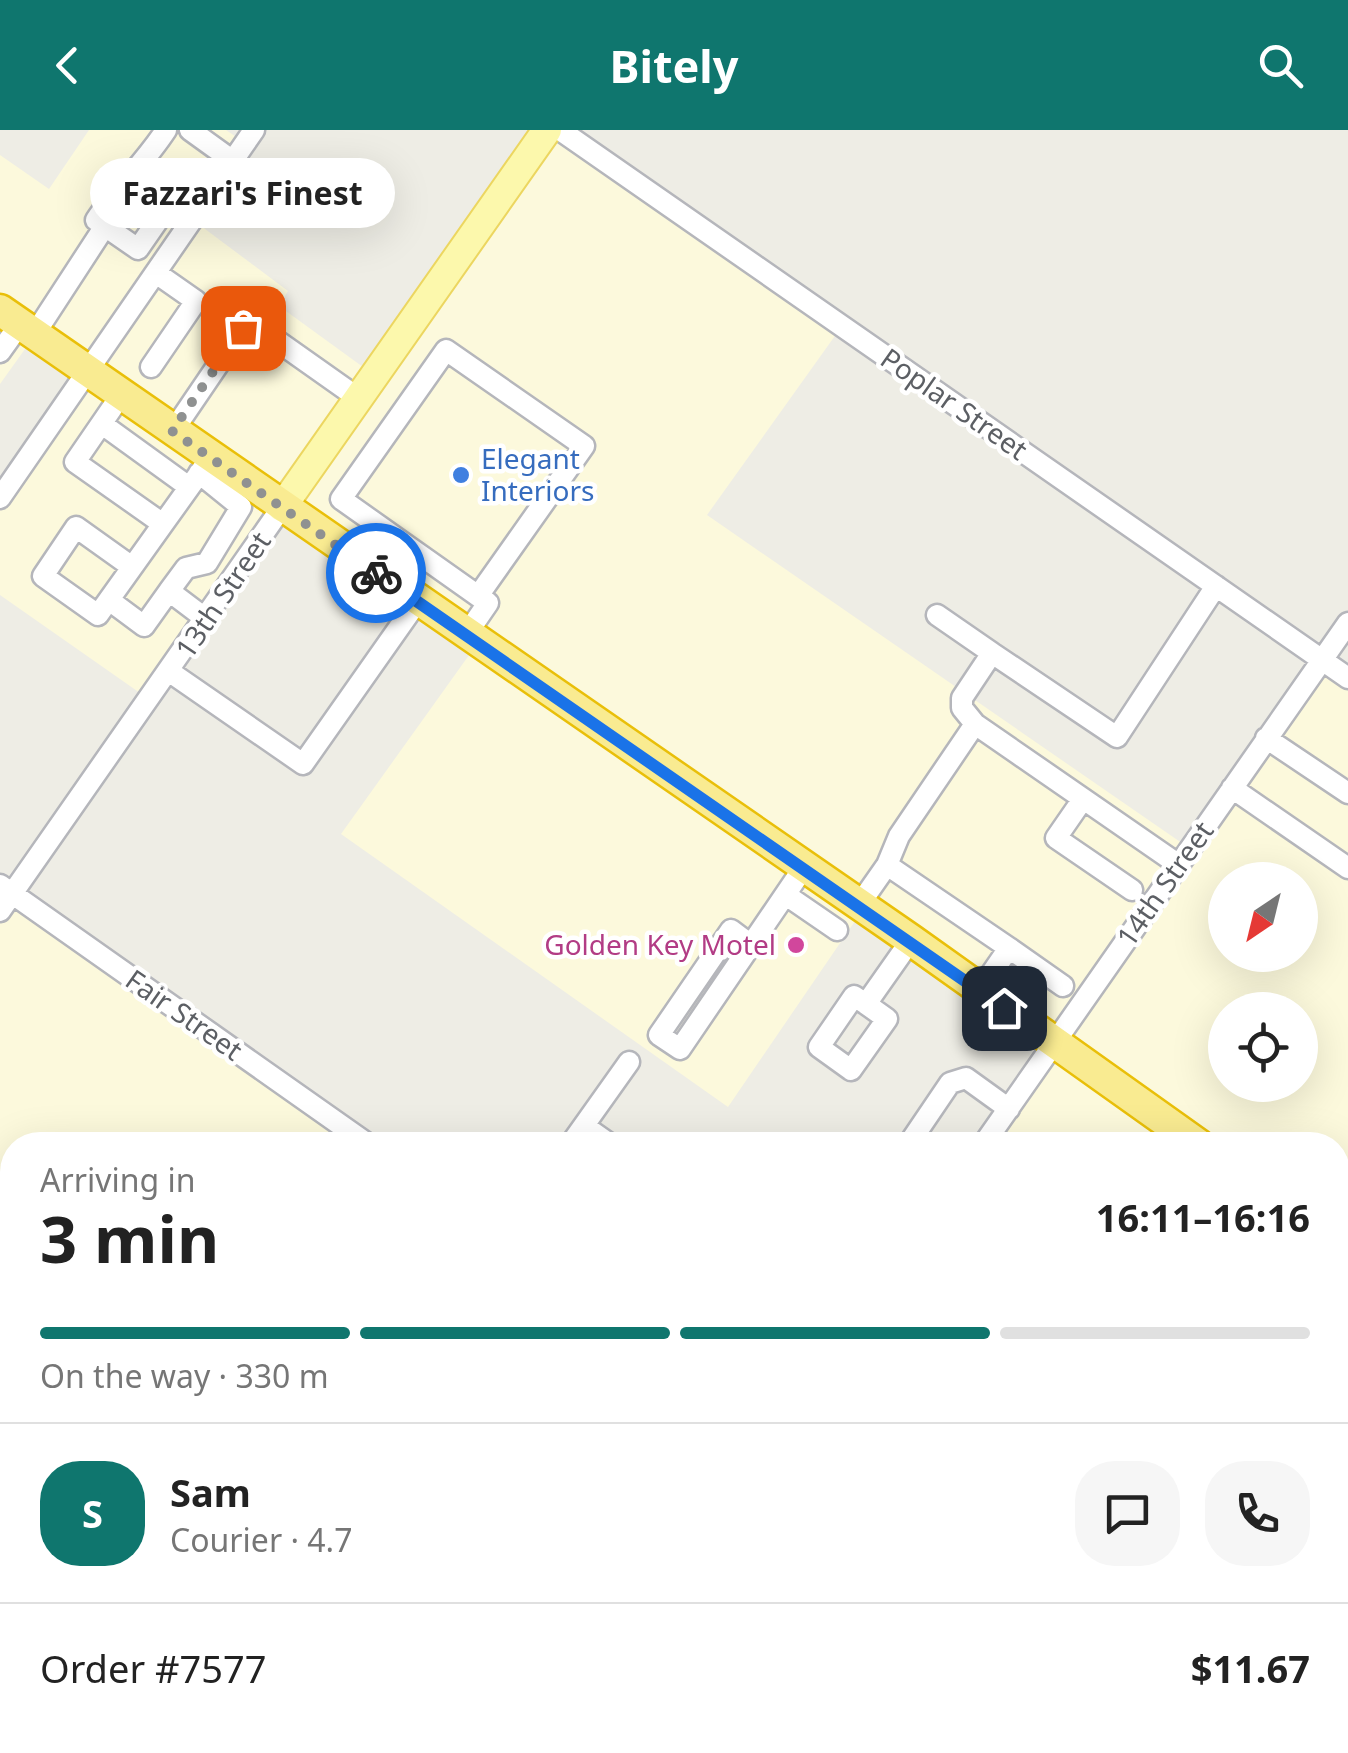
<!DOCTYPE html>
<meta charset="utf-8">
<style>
:root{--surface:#fff;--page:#f6f6f6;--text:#222;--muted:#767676;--line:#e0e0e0;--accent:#0f766e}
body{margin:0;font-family:"Noto Sans",sans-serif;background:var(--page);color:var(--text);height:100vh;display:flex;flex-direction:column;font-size:38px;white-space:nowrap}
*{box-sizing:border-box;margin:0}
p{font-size:32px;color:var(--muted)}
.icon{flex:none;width:55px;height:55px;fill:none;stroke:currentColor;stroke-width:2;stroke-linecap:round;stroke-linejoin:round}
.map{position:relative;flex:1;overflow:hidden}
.panel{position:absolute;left:0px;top:1002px;width:1350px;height:622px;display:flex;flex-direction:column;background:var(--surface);border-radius:40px 40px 0 0;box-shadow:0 10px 40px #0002}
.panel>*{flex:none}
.needle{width:65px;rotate:215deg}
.controls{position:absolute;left:1208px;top:732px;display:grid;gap:20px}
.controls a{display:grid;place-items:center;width:110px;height:110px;border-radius:50%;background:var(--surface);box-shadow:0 10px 40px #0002;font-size:50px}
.pin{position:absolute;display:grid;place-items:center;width:85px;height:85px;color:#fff;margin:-42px;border-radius:20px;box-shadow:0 5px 15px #0006}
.courier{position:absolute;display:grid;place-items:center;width:100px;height:100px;margin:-50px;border:8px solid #1a73e8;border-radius:50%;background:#fff;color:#222;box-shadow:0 2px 12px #0007}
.bubble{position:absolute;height:70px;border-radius:35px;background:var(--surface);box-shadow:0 10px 40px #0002;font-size:32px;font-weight:700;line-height:70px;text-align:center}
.head em{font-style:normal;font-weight:700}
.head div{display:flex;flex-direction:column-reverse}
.head{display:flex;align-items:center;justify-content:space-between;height:170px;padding:0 40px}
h1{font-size:65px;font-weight:700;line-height:75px}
.bar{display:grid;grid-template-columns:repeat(4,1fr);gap:15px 10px;align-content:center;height:120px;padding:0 40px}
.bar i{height:12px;border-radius:8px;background:var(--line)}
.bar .current{background:var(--accent)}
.bar p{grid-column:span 4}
.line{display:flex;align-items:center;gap:25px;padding:0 40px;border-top:2px solid var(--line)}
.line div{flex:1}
.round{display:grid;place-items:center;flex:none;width:105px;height:105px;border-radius:40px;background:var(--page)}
header{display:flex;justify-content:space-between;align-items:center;height:130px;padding:0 40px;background:var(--accent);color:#fff;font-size:45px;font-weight:700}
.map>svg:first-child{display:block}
.commercial{fill:#fcf9dc;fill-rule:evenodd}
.education{fill:#deddd3}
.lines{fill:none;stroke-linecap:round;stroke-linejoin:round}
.minor-casing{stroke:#b5b6bb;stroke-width:25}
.major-casing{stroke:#ecd660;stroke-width:32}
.highway-casing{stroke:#e9bf09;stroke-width:35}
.minor{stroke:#fff;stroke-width:20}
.major{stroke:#fcf8ac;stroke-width:28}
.highway{stroke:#f9eb91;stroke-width:30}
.done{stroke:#8f9191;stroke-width:10;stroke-dasharray:0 18}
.route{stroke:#1a73e8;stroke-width:12}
.shop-dot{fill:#3f7fe0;stroke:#fff;stroke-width:4}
.hotel-dot{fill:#d1479c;stroke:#fff;stroke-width:4}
.labels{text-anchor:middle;stroke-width:9;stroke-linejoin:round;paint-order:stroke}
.street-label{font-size:28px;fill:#5c5f64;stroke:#fff}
.shop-label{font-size:28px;fill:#366cbe;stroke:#fff;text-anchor:start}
.hotel-label{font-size:28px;fill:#b23c85;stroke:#fff;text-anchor:end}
</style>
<header><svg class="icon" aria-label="back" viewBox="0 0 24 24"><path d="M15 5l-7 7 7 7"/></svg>Bitely<svg class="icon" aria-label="search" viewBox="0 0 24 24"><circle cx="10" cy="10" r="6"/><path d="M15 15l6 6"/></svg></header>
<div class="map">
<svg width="1348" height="1623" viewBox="0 0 1348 1623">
<rect width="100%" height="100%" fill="#eeede5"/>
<path class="commercial" d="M 89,0 L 226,0 L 245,13 L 193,90 L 288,161 L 279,176 L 374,245 L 547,0 L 842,196 L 707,385 L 1189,718 L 1322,530 L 1348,548 L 1348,1320 L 1338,1335 L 1338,1015 L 983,1015 L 1054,914 L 864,778 L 728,977 L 341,704 L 477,514 L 282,378 L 150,570 L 0,465 L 0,368 L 88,242 L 35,205 L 0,254 L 0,25 L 49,59 ZM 1225,750 L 1300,750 L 1300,825 L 1225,825 ZM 1225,880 L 1300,880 L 1300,955 L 1225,955 Z
M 0,755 L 369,1015 L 12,1015 L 12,1612 L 1211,1612 L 1225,1623 L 0,1623 Z"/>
<path class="education" d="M 1348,1320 L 1348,1623 L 1130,1622 L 1137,1612 L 1338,1612 L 1338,1335 Z"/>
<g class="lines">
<defs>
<path id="minor" d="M 190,0 L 233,31
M 560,0 L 1348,548
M 165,80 L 138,119 L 96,90 C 119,55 143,35 166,0
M 266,203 L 358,268
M 34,205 L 105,96
M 0,222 L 20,194
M 151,237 L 196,171 L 156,143
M 121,265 L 75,332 L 163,394 L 211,327
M 102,294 L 189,357
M 173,301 L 243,198
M 0,368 L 254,0
M 132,437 L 76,397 L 43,446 L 98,485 L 163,394
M 169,461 L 186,438 L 207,433 L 241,377 L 199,343
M 109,470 L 144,496 L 169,461 L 206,489
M 937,485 L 992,523 L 962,568 L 962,578 L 975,594
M 466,505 L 488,473 L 341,369 L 446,220 L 584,316 L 478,466
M 992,523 L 1117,607 L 1216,456
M 170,542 L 303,634 L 417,472
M 1266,608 L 1348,663
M 1232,658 L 1348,738
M 1083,669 L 1056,708 L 1132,760
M 887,735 L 899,706 L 975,594 L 1179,735
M 0,755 L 369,1015
M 786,765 L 837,800
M 859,775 L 887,735 L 1009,818 L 980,860
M 0,781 L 282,377
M 751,815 L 731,800 L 659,905 L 680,919 L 804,737
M 1009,818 L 1063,856
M 866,874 L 887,889 L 851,940 L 819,917 L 854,866 L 866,874 L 911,810
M 584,996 L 611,1015
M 570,1015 L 629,932
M 908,1015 L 950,953 L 966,948 L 1009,979
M 983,1015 L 1348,493
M 0,1105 L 12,1114
M 1338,1166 L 1348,1173
M 1338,1310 L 1348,1295
M 0,1448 L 12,1457
M 1338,1475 L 1348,1482
M 0,1494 L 12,1502
M 1338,1532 L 1348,1516
M 170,1612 L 185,1623
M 236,1612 L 251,1623
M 1156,1612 L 1171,1623
M 1220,1612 L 1235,1623
M 564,1623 L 571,1612
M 1277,1623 L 1284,1612"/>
<path id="major" d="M 282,377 L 547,0"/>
<path id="highway" d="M 0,180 L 911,810 L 1199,1015
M 1338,1111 L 1348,1118"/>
</defs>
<use href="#minor" class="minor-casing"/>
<use href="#major" class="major-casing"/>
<use href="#highway" class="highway-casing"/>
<use href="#minor" class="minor"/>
<use href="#major" class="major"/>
<use href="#highway" class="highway"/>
</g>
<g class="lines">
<path class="done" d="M 243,198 L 172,301 L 376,443"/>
<path class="route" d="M 376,443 L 1004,878"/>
</g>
<circle class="shop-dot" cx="461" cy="345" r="10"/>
<circle class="hotel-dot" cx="796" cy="815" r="10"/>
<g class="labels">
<g class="street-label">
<text transform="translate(954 274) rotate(35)" y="10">Poplar Street</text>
<text transform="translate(223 465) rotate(-56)" y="10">13th Street</text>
<text transform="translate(1165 754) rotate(-55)" y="10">14th Street</text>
<text transform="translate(184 885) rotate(35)" y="10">Fair Street</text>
</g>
<g class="shop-label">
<text x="481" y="339">Elegant<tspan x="481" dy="32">Interiors</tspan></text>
</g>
<g class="hotel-label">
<text x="776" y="825">Golden Key Motel</text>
</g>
</g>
</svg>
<div class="controls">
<a><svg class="needle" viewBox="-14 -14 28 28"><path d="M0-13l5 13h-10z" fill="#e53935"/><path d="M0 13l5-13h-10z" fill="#767676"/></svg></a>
<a><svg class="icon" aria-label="locate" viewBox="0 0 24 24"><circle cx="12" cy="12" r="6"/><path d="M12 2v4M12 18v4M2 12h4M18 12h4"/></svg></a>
</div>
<div class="pin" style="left:243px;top:198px;background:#ea580c"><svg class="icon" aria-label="bag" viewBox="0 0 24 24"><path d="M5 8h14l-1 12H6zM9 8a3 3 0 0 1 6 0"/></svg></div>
<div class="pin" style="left:1004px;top:878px;background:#1f2937"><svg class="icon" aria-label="home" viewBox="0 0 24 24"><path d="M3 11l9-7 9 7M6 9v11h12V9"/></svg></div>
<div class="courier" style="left:376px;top:443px"><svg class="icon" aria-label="bike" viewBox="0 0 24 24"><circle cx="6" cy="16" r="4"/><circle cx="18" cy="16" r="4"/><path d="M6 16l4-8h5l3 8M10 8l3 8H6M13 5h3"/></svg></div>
<div class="bubble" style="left:90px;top:28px;width:305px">Fazzari's Finest</div>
<section class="panel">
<div class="head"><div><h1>3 min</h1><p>Arriving in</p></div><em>16:11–16:16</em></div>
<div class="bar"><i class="current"></i><i class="current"></i><i class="current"></i><i></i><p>On the way · 330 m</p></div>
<div class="line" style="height:180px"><b class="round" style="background:var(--accent);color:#fff">S</b><div><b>Sam</b><p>Courier · 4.7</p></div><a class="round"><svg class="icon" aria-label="chat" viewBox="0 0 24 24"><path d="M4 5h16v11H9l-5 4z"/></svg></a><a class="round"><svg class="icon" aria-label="phone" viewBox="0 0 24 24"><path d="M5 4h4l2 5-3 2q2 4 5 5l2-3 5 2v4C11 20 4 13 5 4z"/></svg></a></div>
<div class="line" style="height:130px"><div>Order #7577</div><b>$11.67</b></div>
</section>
</div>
